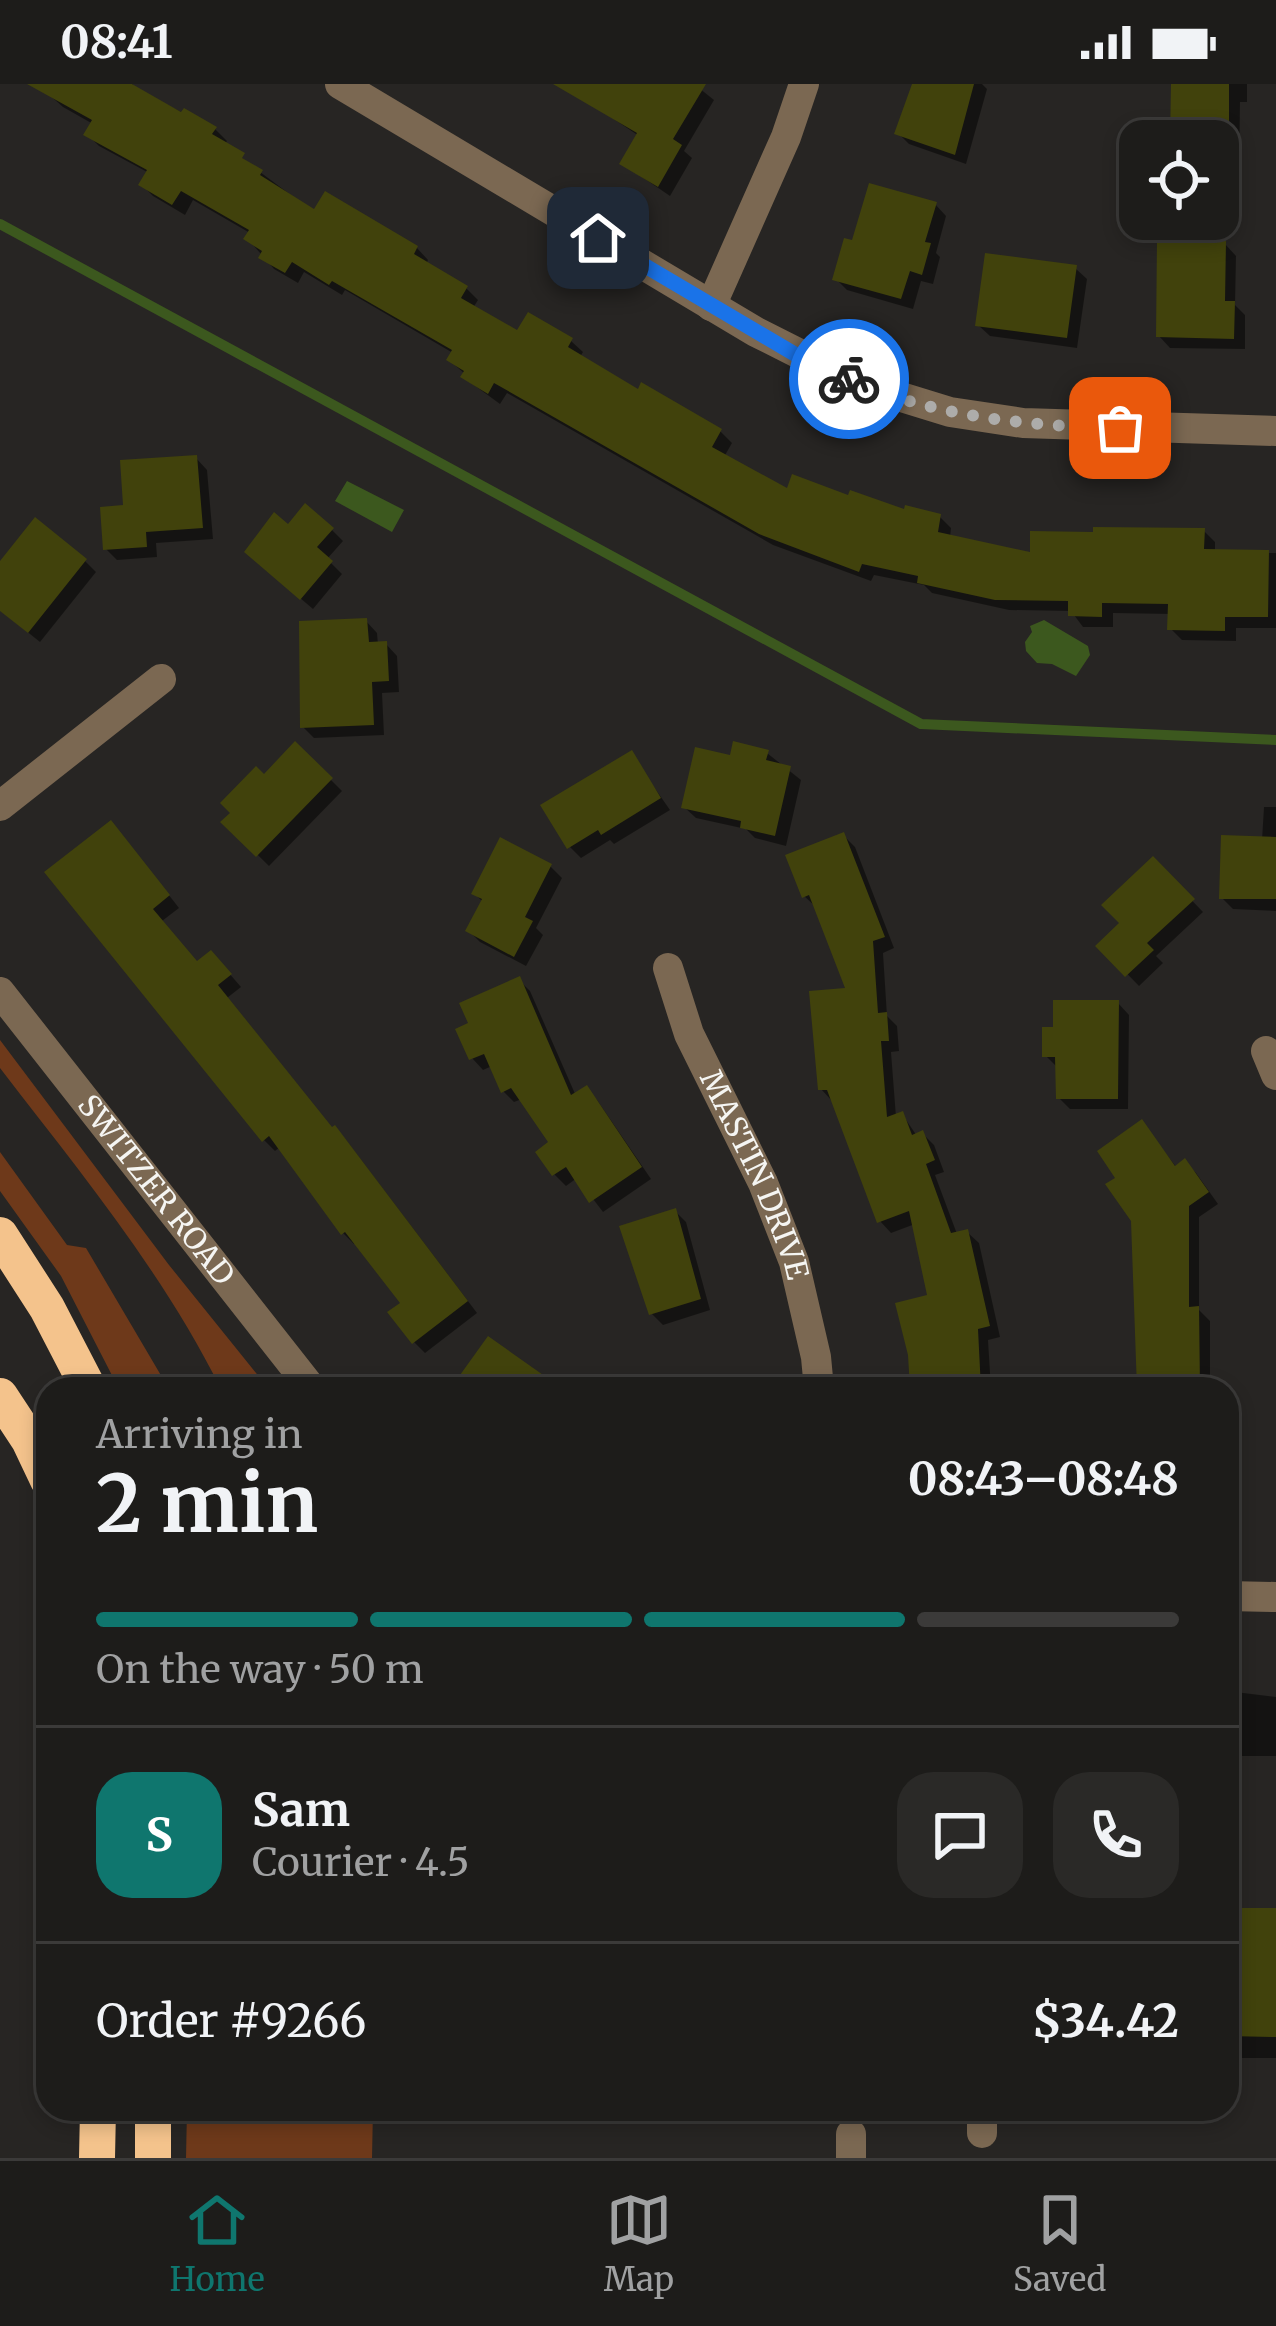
<!DOCTYPE html>
<meta charset="utf-8">
<style>
:root{--surface:#1d1c1a;--page:#2a2927;--text:#f1f3f6;--muted:#a0a1a2;--line:#3b3a39;--accent:#0f766e}
body{margin:0;font-family:Merriweather,serif;background:var(--page);color:var(--text);height:100vh;display:flex;flex-direction:column;font-size:45px;white-space:nowrap}
*{box-sizing:border-box;margin:0}
p{font-size:39px;color:var(--muted)}
.icon{flex:none;width:66px;height:66px;fill:none;stroke:currentColor;stroke-width:2;stroke-linecap:round;stroke-linejoin:round}
.map{position:relative;flex:1;overflow:hidden}
.drawer{position:absolute;left:36px;top:1293px;width:1203px;height:744px;display:flex;flex-direction:column;background:var(--surface);border-radius:36px;box-shadow:0 6px 18px #0003,0 0 0 3px var(--line)}
.drawer>*{flex:none}
.fabs{position:absolute;left:1119px;top:36px;display:grid;gap:24px}
.fabs a{display:grid;place-items:center;width:120px;height:120px;border-radius:24px;background:var(--surface);box-shadow:0 6px 18px #0003,0 0 0 3px var(--line);font-size:60px}
.pin{position:absolute;display:grid;place-items:center;width:102px;height:102px;color:#fff;margin:-51px;border-radius:24px;box-shadow:0 6px 18px #0006}
.courier{position:absolute;display:grid;place-items:center;width:120px;height:120px;margin:-60px;border:9px solid #1a73e8;border-radius:50%;background:#fff;color:#222;box-shadow:0 3px 15px #0007}
.summary em{font-style:normal;font-weight:700}
.summary div{display:flex;flex-direction:column-reverse}
.summary{display:flex;align-items:center;justify-content:space-between;height:204px;padding:0 60px}
h1{font-size:78px;font-weight:700;line-height:90px}
.bar{display:grid;grid-template-columns:repeat(4,1fr);gap:18px 12px;align-content:center;height:144px;padding:0 60px}
.bar i{height:15px;border-radius:9px;background:var(--line)}
.bar .current{background:var(--accent)}
.bar p{grid-column:span 4}
.line{display:flex;align-items:center;gap:30px;padding:0 60px;border-top:3px solid var(--line)}
.line div{flex:1}
.round{display:grid;place-items:center;flex:none;width:126px;height:126px;border-radius:36px;background:var(--page)}
.status{display:flex;justify-content:space-between;align-items:center;height:84px;padding:0 60px;background:var(--surface);direction:ltr}
.status svg{height:33px;fill:currentColor}
.menu{display:flex;justify-content:space-around;align-items:center;height:168px;border-top:3px solid var(--line);background:var(--surface);font-size:33px;color:var(--muted)}
.menu a{display:grid;justify-items:center;gap:6px}
.menu .current{color:var(--accent)}
.map>svg:first-child{display:block}
.green{fill:#6e391a}
.water{fill:#3c581e}
.shadow{fill:#0007}
.lines{fill:none;stroke-linecap:round;stroke-linejoin:round}
.stream{stroke:#3c581e;stroke-width:10}
.building{fill:#41420c}
.minor{stroke:#7b6852;stroke-width:30}
.highway{stroke:#f4c38c;stroke-width:36}
.done{stroke:#adacaa;stroke-width:12;stroke-dasharray:0 21.6}
.route{stroke:#1a73e8;stroke-width:15}
.labels{text-anchor:middle;stroke-width:10;stroke-linejoin:round;paint-order:stroke}
.street-label{font-size:30px;fill:#f5f5f2;stroke:#0f0f0d}
</style>
<div class="status"><b>08:41</b><svg viewBox="0 0 49 12"><path d="M0 12V9h3v3zM5 12V6h3v6zM10 12V3h3v9zM15 12V0h3v12zM26 1h20v11H26zM47 4h2v5h-2z"/></svg></div>
<div class="map">
<svg width="1276" height="2074" viewBox="0 0 1276 2074">
<rect width="100%" height="100%" fill="#272523"/>
<path class="green" d="M 0,956 L 169,1181 L 269,1305 L 221,1305 C 162,1187 80,1088 0,984 Z
M 0,1068 L 67,1161 L 86,1164 L 169,1305 L 119,1305 L 61,1192 L 0,1107 Z
M 187,2025 L 373,2025 L 372,2074 L 186,2074 Z"/>
<path class="water" d="M 347,397 L 404,426 L 392,448 L 335,417 Z
M 1044,536 L 1088,562 L 1090,571 L 1076,592 L 1052,580 L 1037,579 L 1026,567 L 1025,558 L 1032,548 L 1030,542 Z"/>
<path class="shadow" d="M 37,0 L 133,0 L 133,4 L 215,45 L 227,57 L 224,61 L 315,129 L 417,164 L 428,176 L 426,180 L 466,204 L 478,216 L 473,224 L 518,250 L 571,257 L 583,268 L 580,273 L 640,310 L 720,347 L 732,359 L 724,373 L 789,408 L 940,433 L 951,444 L 950,454 L 1033,472 L 1204,447 L 1215,458 L 1215,468 L 1276,469 L 1276,544 L 1236,544 L 1236,557 L 1182,556 L 1170,544 L 1171,530 L 1113,529 L 1113,543 L 1083,543 L 1071,527 L 1009,526 L 932,509 L 924,501 L 874,491 L 871,497 L 773,461 L 507,309 L 500,320 L 463,293 L 465,290 L 449,276 L 453,269 L 345,206 L 342,211 L 304,188 L 298,199 L 274,185 L 247,154 L 250,149 L 193,116 L 185,131 L 153,112 L 142,101 L 149,89 L 99,62 L 87,50 L 93,40 L 63,23 Z
M 597,0 L 694,0 L 714,16 L 684,67 L 692,74 L 670,112 L 623,80 L 639,52 L 587,17 Z
M 915,0 L 982,0 L 987,5 L 966,80 L 909,60 L 898,49 Z
M 1175,0 L 1247,0 L 1247,18 L 1240,18 L 1239,86 L 1218,86 L 1218,57 L 1161,57 L 1161,37 L 1174,37 Z
M 935,120 L 946,132 L 936,169 L 940,173 L 933,200 L 921,197 L 913,225 L 847,206 L 836,195 L 854,160 Z
M 1160,135 L 1217,135 L 1217,160 L 1225,160 L 1236,172 L 1235,221 L 1245,231 L 1245,265 L 1170,264 L 1159,252 Z
M 1075,184 L 1087,195 L 1077,264 L 990,252 L 978,241 Z
M 196,374 L 207,386 L 213,455 L 156,459 L 157,473 L 117,476 L 106,465 L 126,424 Z
M 288,444 L 332,446 L 343,457 L 327,475 L 342,490 L 313,525 L 259,479 Z
M 85,477 L 96,488 L 40,558 L 0,526 L 0,481 Z
M 366,537 L 377,549 L 378,561 L 386,560 L 397,572 L 399,608 L 382,609 L 384,651 L 314,654 L 303,643 Z
M 296,661 L 342,707 L 269,782 L 224,738 Z
M 767,669 L 801,696 L 786,762 L 755,754 L 746,745 L 696,734 L 684,723 L 733,674 Z
M 631,670 L 670,726 L 614,760 L 610,756 L 581,774 L 570,763 Z
M 1264,723 L 1276,723 L 1276,827 L 1233,825 L 1222,814 L 1262,756 Z
M 122,751 L 179,824 L 162,837 L 198,880 L 222,881 L 241,903 L 227,914 L 333,1046 L 346,1056 L 477,1229 L 425,1269 L 414,1258 L 404,1219 L 357,1158 L 354,1160 L 343,1149 L 280,1063 L 275,1067 L 264,1056 L 49,789 Z
M 844,752 L 855,763 L 894,864 L 883,869 L 887,932 L 897,942 L 899,967 L 891,968 L 896,1033 L 902,1030 L 917,1052 L 923,1050 L 934,1061 L 944,1088 L 935,1091 L 957,1150 L 967,1148 L 979,1159 L 1000,1253 L 988,1256 L 991,1305 L 913,1305 L 931,1214 L 915,1140 L 891,1149 L 880,1137 L 832,1017 L 821,1005 L 849,906 L 816,823 L 804,812 Z
M 1153,776 L 1203,828 L 1156,872 L 1163,879 L 1139,902 L 1100,862 L 1123,839 Z
M 550,782 L 562,794 L 536,844 L 543,851 L 526,882 L 480,858 L 468,846 L 483,818 L 474,809 Z
M 519,896 L 530,907 L 576,1012 L 586,1004 L 597,1016 L 651,1095 L 603,1128 L 577,1094 L 566,1102 L 554,1090 L 553,1059 L 522,1015 L 514,1018 L 503,1007 L 492,982 L 483,986 L 472,974 L 472,941 Z
M 1118,919 L 1129,931 L 1128,1025 L 1070,1025 L 1059,1014 L 1058,984 L 1045,971 L 1056,946 Z
M 1142,1039 L 1177,1084 L 1185,1078 L 1196,1089 L 1218,1120 L 1199,1133 L 1199,1226 L 1210,1237 L 1210,1305 L 1140,1305 L 1134,1136 L 1119,1094 Z
M 675,1127 L 686,1138 L 710,1226 L 663,1241 L 652,1230 Z
M 724,1296 L 733,1305 L 660,1305 L 660,1299 Z
M 1227,1607 L 1276,1613 L 1276,1672 L 1227,1672 Z
M 1227,1827 L 1276,1827 L 1276,1974 L 1227,1974 Z
M 1010,2025 L 1076,2025 L 1076,2030 L 1018,2030 Z"/>
<g class="lines">
<path class="stream" d="M 0,140 L 921,640 L 1276,656"/>
</g>
<path class="building" d="M 27,0 L 132,0 L 181,28 L 184,24 L 217,43 L 212,50 L 245,69 L 242,74 L 263,86 L 260,91 L 314,125 L 325,107 L 418,162 L 414,170 L 468,202 L 461,214 L 517,246 L 528,228 L 573,254 L 568,263 L 638,305 L 641,298 L 722,345 L 712,363 L 787,404 L 792,390 L 848,411 L 850,406 L 904,425 L 905,421 L 941,430 L 938,448 L 1030,468 L 1030,447 L 1093,448 L 1093,443 L 1205,444 L 1204,465 L 1269,466 L 1268,533 L 1225,533 L 1225,547 L 1167,546 L 1168,520 L 1102,519 L 1102,533 L 1068,532 L 1068,517 L 995,516 L 917,499 L 918,492 L 862,480 L 859,488 L 759,450 L 494,299 L 488,310 L 460,293 L 464,287 L 446,276 L 452,266 L 332,197 L 329,201 L 292,178 L 285,189 L 258,174 L 262,167 L 243,155 L 249,146 L 181,107 L 172,121 L 138,101 L 147,86 L 83,51 L 92,36 Z
M 553,0 L 706,0 L 673,55 L 682,61 L 658,103 L 619,80 L 637,49 Z
M 912,0 L 974,0 L 955,71 L 894,50 Z
M 1171,0 L 1229,0 L 1229,57 L 1170,57 Z
M 869,99 L 937,118 L 925,158 L 931,159 L 922,191 L 910,187 L 901,215 L 832,196 L 844,154 L 852,156 Z
M 1157,156 L 1226,157 L 1225,217 L 1235,217 L 1234,255 L 1156,253 Z
M 985,169 L 1077,181 L 1067,254 L 975,242 Z
M 197,371 L 203,444 L 146,448 L 147,463 L 103,466 L 100,423 L 123,421 L 120,376 Z
M 305,419 L 334,444 L 317,463 L 333,477 L 300,516 L 244,468 L 274,428 L 288,440 Z
M 35,433 L 87,475 L 28,549 L 0,527 L 0,477 Z
M 367,534 L 369,558 L 387,557 L 389,597 L 372,598 L 374,641 L 300,644 L 299,537 Z
M 295,657 L 333,694 L 256,773 L 220,738 L 230,729 L 220,719 L 256,682 L 264,690 Z
M 733,657 L 769,666 L 766,676 L 791,682 L 775,752 L 740,744 L 741,737 L 681,724 L 695,663 L 730,671 Z
M 632,666 L 661,714 L 601,751 L 598,746 L 567,765 L 540,721 Z
M 111,736 L 170,811 L 153,825 L 197,877 L 211,866 L 232,890 L 218,901 L 332,1043 L 335,1041 L 468,1217 L 412,1260 L 387,1228 L 400,1219 L 345,1148 L 341,1151 L 269,1052 L 262,1058 L 44,788 Z
M 844,748 L 885,853 L 873,857 L 878,929 L 887,928 L 889,957 L 881,957 L 887,1033 L 903,1027 L 912,1051 L 923,1046 L 935,1076 L 926,1080 L 951,1149 L 968,1145 L 990,1242 L 978,1245 L 981,1305 L 910,1305 L 908,1271 L 895,1219 L 927,1211 L 909,1127 L 877,1139 L 827,1006 L 818,1006 L 809,907 L 845,904 L 809,811 L 802,814 L 785,771 Z
M 1221,751 L 1276,753 L 1276,815 L 1219,815 Z
M 500,753 L 552,780 L 525,833 L 533,837 L 514,873 L 465,847 L 482,815 L 471,810 Z
M 1153,772 L 1195,815 L 1147,859 L 1154,866 L 1125,893 L 1095,862 L 1119,839 L 1101,821 Z
M 520,892 L 571,1011 L 587,1001 L 642,1083 L 589,1119 L 566,1083 L 552,1092 L 535,1068 L 548,1058 L 511,1004 L 501,1009 L 484,970 L 469,976 L 455,945 L 468,939 L 459,919 Z
M 1053,916 L 1119,916 L 1118,1015 L 1056,1015 L 1055,973 L 1042,973 L 1042,943 L 1053,943 Z
M 1142,1035 L 1175,1082 L 1185,1074 L 1209,1108 L 1189,1122 L 1189,1223 L 1199,1222 L 1200,1305 L 1137,1305 L 1131,1137 L 1105,1100 L 1115,1094 L 1097,1067 Z
M 676,1124 L 701,1215 L 649,1231 L 619,1142 Z
M 488,1252 L 563,1305 L 450,1305 Z
M 1227,1824 L 1276,1824 L 1276,1953 L 1227,1952 Z"/>
<g class="lines">
<g class="minor">
<path d="M 340,0 L 756,248 L 859,300 L 950,328 L 1023,339 L 1276,347"/>
<path d="M 711,222 L 786,53 L 804,0"/>
<path d="M 0,722 L 161,595"/>
<path id="s1" d="M 668,884 L 689,950 L 763,1099 L 794,1178 L 816,1273 L 819,1305"/>
<path id="s2" d="M 0,908 L 312,1305"/>
<path d="M 1266,967 L 1276,991"/>
<path d="M 1227,1512 L 1276,1513"/>
<path d="M 982,2049 L 982,2025"/>
<path d="M 851,2074 L 851,2050"/>
</g>
<path class="highway" d="M 0,1151 L 47,1224 L 89,1305
M 0,1312 L 29,1356 L 48,1396
M 97,2074 L 98,2025
M 153,2074 L 153,2025"/>
</g>
<g class="lines">
<path class="done" d="M 849,295 C 933,333 1028,342 1120,344"/>
<path class="route" d="M 598,154 L 798,272 L 849,295"/>
</g>
<g class="labels">
<g class="street-label">
<text dy="10" stroke="none"><textPath href="#s1" startOffset="225">MASTIN DRIVE</textPath></text>
<text dy="10" stroke="none"><textPath href="#s2" startOffset="252">SWITZER ROAD</textPath></text>
</g>
</g>
</svg>
<div class="fabs">
<a><svg class="icon" aria-label="locate" viewBox="0 0 24 24"><circle cx="12" cy="12" r="6"/><path d="M12 2v4M12 18v4M2 12h4M18 12h4"/></svg></a>
</div>
<div class="pin" style="left:1120px;top:344px;background:#ea580c"><svg class="icon" aria-label="bag" viewBox="0 0 24 24"><path d="M5 8h14l-1 12H6zM9 8a3 3 0 0 1 6 0"/></svg></div>
<div class="pin" style="left:598px;top:154px;background:#1f2937"><svg class="icon" aria-label="home" viewBox="0 0 24 24"><path d="M3 11l9-7 9 7M6 9v11h12V9"/></svg></div>
<div class="courier" style="left:849px;top:295px"><svg class="icon" aria-label="bike" viewBox="0 0 24 24"><circle cx="6" cy="16" r="4"/><circle cx="18" cy="16" r="4"/><path d="M6 16l4-8h5l3 8M10 8l3 8H6M13 5h3"/></svg></div>
<section class="drawer">
<div class="summary"><div><h1>2 min</h1><p>Arriving in</p></div><em>08:43–08:48</em></div>
<div class="bar"><i class="current"></i><i class="current"></i><i class="current"></i><i></i><p>On the way · 50 m</p></div>
<div class="line" style="height:216px"><b class="round" style="background:var(--accent);color:#fff">S</b><div><b>Sam</b><p>Courier · 4.5</p></div><a class="round"><svg class="icon" aria-label="chat" viewBox="0 0 24 24"><path d="M4 5h16v11H9l-5 4z"/></svg></a><a class="round"><svg class="icon" aria-label="phone" viewBox="0 0 24 24"><path d="M5 4h4l2 5-3 2q2 4 5 5l2-3 5 2v4C11 20 4 13 5 4z"/></svg></a></div>
<div class="line" style="height:156px"><div>Order #9266</div><b>$34.42</b></div>
</section>
</div>
<nav class="menu">
<a class="current"><svg class="icon" aria-label="home" viewBox="0 0 24 24"><path d="M3 11l9-7 9 7M6 9v11h12V9"/></svg>Home</a>
<a><svg class="icon" aria-label="map" viewBox="0 0 24 24"><path d="M3 6l6-2 6 2 6-2v14l-6 2-6-2-6 2zM9 4v14M15 6v14"/></svg>Map</a>
<a><svg class="icon" aria-label="saved" viewBox="0 0 24 24"><path d="M7 4h10v16l-5-4-5 4z"/></svg>Saved</a>
</nav>
